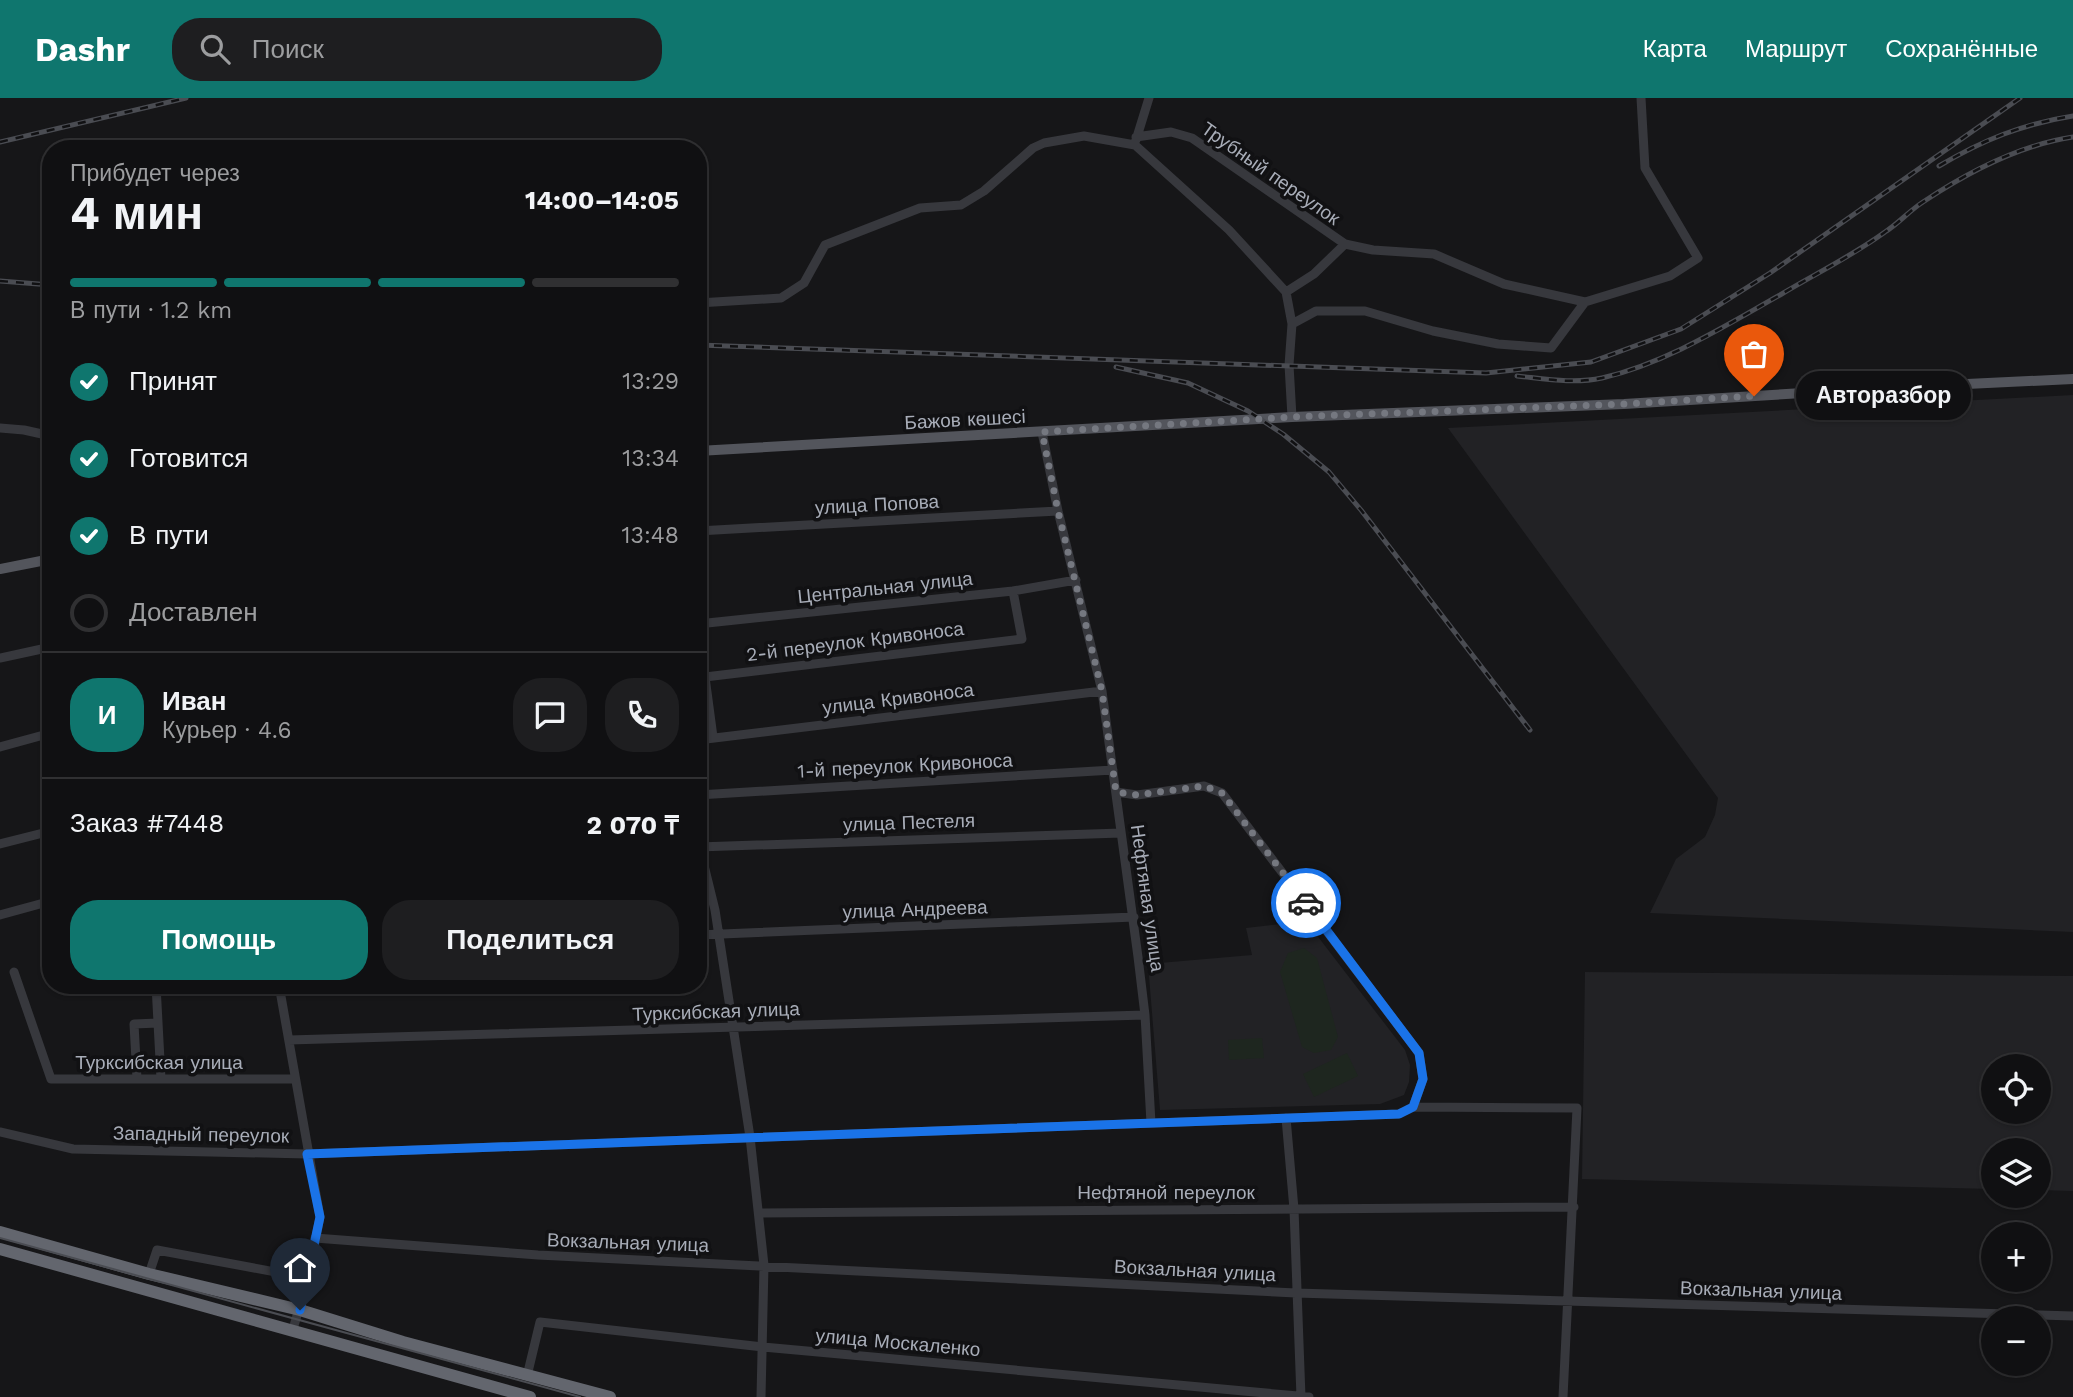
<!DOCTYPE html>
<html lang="ru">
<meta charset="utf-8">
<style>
:root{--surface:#101012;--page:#1e1e20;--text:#f1f3f6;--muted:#9c9d9f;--line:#303032;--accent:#0f766e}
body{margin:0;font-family:"Work Sans",sans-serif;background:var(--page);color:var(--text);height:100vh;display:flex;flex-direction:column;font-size:26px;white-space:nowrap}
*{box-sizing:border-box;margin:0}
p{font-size:23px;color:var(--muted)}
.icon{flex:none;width:38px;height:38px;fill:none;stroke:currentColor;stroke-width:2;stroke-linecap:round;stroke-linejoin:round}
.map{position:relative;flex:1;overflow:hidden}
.drawer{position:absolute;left:42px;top:42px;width:665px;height:854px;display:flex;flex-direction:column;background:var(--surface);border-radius:28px;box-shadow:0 2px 5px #0004,0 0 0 2px var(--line)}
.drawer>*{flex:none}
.tools{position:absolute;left:1981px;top:956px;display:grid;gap:14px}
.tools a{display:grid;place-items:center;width:70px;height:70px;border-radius:50%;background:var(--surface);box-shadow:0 2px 5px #0004,0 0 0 2px var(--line);font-size:35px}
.pin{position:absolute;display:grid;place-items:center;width:60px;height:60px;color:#fff;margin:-72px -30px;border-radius:50% 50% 50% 0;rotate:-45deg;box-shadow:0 0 7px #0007}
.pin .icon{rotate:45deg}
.courier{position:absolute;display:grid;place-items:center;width:70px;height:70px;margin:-35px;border:5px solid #1a73e8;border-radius:50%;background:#fff;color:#222;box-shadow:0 2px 9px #0007}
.bubble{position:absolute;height:49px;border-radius:24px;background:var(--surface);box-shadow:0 2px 5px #0004,0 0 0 2px var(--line);font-size:23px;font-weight:700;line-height:49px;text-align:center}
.overview em{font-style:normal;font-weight:700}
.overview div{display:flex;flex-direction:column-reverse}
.overview{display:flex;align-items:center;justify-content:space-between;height:119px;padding:0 28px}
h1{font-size:46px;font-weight:700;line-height:52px}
.bar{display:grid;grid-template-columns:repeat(4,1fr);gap:10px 7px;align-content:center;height:84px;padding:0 28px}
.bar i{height:9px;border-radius:5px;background:var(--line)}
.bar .current{background:var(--accent)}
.bar p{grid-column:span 4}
.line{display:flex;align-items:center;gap:18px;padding:0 28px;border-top:2px solid var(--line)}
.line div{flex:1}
.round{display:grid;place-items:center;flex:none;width:74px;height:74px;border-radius:28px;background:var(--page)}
ol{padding:0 28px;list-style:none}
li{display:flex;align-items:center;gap:21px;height:77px}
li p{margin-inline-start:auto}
li .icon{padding:7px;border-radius:50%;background:var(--accent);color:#fff;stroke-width:4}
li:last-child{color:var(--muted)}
li i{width:38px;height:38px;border:4px solid var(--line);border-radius:50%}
.button{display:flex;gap:14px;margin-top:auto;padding:14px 28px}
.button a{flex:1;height:80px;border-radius:28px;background:var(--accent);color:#fff;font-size:28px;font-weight:700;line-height:80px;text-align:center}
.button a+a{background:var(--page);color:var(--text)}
header{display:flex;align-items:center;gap:42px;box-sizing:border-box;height:98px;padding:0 35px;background:var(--accent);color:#fff}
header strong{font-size:33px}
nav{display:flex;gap:38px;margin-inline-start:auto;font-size:24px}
.search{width:490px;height:63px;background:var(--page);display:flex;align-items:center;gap:18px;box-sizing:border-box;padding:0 24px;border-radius:28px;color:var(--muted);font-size:26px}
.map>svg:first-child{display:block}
.built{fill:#222225;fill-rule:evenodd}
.green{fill:#1e261f}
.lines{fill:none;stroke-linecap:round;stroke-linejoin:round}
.minor{stroke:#37383d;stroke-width:9}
.major{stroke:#53555c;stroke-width:10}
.highway{stroke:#63666e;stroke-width:12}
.tram{stroke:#4a4c52;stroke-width:2}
.rail-casing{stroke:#4a4c52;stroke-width:5}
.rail{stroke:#111113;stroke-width:2.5;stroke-dasharray:8;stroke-linecap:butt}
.done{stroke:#757880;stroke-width:7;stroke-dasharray:0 12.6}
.route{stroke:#1a73e8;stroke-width:9}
.labels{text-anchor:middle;stroke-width:7;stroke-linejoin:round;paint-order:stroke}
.street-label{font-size:19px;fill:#a8adb8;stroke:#111113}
</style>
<header>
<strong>Dashr</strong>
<div class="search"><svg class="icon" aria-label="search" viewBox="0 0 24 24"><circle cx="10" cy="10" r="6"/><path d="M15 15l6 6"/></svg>Поиск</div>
<nav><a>Карта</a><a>Маршрут</a><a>Сохранённые</a></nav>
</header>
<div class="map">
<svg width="2073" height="1299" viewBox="0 0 2073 1299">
<rect width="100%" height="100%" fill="#161618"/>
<path class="built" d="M 2073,297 L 2073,834 L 1650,815 L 1676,761 L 1705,739 L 1715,717 L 1718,700 L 1448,330 Z
M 1299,814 L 1405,952 L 1410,967 L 1409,984 L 1404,997 L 1380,1006 L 1160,1012 L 1148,866 L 1252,857 L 1246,830 L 1280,826 Z
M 1585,874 L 2073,878 L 2073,1093 L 2039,1092 L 2039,1052 L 1993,1052 L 1993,1091 L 1582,1081 ZM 1993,968 L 2039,968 L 2039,1013 L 1993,1013 Z"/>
<path class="green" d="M 1304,850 L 1317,860 L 1338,939 L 1331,952 L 1314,955 L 1302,949 L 1280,874 L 1288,855 Z
M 1262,940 L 1264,960 L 1229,962 L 1228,942 Z
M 1347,955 L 1358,978 L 1314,999 L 1303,976 Z"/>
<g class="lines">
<path class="minor" d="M 1136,39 L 1171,34 L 1192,40 L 1345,146 L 1373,152 L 1434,156 L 1504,186 L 1585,204
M 1136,42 L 1149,0
M 1286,194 L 1314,176 L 1345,146
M 698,205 L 781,200 L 804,185 L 825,147 L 920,110 L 961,107 L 984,93 L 1033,50 L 1044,45 L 1084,38 L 1135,47 L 1229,132 L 1286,194 L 1292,226 L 1289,267 L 1292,319
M 1292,226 L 1316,213 L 1365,213 L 1433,233 L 1498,246 L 1551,250 L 1585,204 L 1670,178 L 1698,160 L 1645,70 L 1641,0
M 0,330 L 24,332 L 51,338
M 1042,334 L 1058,413 L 1102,593 L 1138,859 L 1145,917 L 1151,1025
M 698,433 L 1058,413
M 698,526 L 1013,493 L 1076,482
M 0,560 L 51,549
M 713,639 L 705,579 L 1022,541 L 1013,493
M 698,642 L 1102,593
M 0,649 L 51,635
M 1116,694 L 1137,697 L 1204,688 L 1222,695 L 1419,955 L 1423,981 L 1413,1009
M 698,697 L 1113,672
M 698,743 L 715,812 L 750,1039 L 764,1167 L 761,1299
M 0,746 L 51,733
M 698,749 L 1121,735
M 0,817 L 51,803
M 698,837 L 1134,819
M 14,874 L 51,981 L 295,981
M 156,887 L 161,981
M 279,887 L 320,1119 L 308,1180 L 293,1231
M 289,942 L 1145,917
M 137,981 L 134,926 L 158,925
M 1286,1020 L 1294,1111 L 1301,1299
M 0,1034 L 73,1051 L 307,1056 L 1399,1016 L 1413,1009 L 1577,1010 L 1563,1299
M 759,1115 L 1574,1109
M 315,1140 L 538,1157 L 1296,1195 L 2073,1218
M 149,1176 L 157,1152 L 308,1180
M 527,1278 L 540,1224 L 763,1249 L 1309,1299"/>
<path class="major" d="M 698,353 L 1292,319 L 1624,306 L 1884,290 L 2073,281
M 0,471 L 51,461"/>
<path class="highway" d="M 0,1134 L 149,1176 L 300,1212 L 403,1244 L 610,1299
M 0,1151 L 530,1299"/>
<path class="tram" d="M 0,1140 L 580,1299"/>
<defs>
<path id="rail" d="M 0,44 L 186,0
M 1939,68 C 1983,42 2022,26 2073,18
M 0,183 L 51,187
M 698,247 L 1486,275 L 1591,264 L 1681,231 L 1770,175 L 2020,0
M 1116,269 L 1188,285 L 1248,313 L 1283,336 L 1329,374 L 1361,412 L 1530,632
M 1517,278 C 1546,281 1574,286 1602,280 C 1666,265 1723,229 1780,197 C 1815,176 1852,158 1885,134 C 1899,125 1909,113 1923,104 C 1968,74 2019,47 2073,39"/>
</defs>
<use href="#rail" class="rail-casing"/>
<use href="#rail" class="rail"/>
</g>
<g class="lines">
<path class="done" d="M 1306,805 L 1222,695 L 1204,688 L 1137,697 L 1116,694 L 1102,593 L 1058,413 L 1042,334 L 1292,319 L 1624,306 L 1754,298"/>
<path class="route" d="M 300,1212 L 320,1119 L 307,1056 L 1399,1016 L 1413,1009 L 1423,981 L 1419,955 L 1306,805"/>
</g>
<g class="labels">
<g class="street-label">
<text transform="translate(1271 75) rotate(35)" y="7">Трубный переулок</text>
<text transform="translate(965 321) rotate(-3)" y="7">Бажов көшесі</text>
<text transform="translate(877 406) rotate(-3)" y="7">улица Попова</text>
<text transform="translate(885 489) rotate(-6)" y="7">Центральная улица</text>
<text transform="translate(855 543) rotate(-7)" y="7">2-й переулок Кривоноса</text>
<text transform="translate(898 600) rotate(-7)" y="7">улица Кривоноса</text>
<text transform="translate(905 667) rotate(-3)" y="7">1-й переулок Кривоноса</text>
<text transform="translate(909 724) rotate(-2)" y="7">улица Пестеля</text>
<text transform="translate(1148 800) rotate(82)" y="7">Нефтяная улица</text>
<text transform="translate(915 811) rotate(-2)" y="7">улица Андреева</text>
<text transform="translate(716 913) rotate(-2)" y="7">Турксибская улица</text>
<text x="159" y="971">Турксибская улица</text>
<text transform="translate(201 1036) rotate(1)" y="7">Западный переулок</text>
<text x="1166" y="1101">Нефтяной переулок</text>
<text transform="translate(628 1144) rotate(2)" y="7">Вокзальная улица</text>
<text transform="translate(1195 1172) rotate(3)" y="7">Вокзальная улица</text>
<text transform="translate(1761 1192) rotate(2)" y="7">Вокзальная улица</text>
<text transform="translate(898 1244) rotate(5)" y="7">улица Москаленко</text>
</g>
</g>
</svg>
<div class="tools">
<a><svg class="icon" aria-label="locate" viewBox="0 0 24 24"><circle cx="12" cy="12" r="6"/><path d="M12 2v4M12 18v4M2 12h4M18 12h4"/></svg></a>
<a><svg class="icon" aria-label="layers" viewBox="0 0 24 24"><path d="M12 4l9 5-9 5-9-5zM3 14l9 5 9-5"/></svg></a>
<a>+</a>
<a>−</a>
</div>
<div class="pin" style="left:1754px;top:298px;background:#ea580c"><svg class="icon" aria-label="bag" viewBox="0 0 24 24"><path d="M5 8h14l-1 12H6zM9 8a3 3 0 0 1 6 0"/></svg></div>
<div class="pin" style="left:300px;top:1212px;background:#1f2937"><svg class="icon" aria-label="home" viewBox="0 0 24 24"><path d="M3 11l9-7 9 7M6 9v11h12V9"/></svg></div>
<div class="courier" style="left:1306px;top:805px"><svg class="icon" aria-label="car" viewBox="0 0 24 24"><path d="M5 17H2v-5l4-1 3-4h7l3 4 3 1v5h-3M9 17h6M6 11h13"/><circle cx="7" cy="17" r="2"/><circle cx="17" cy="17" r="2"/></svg></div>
<div class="bubble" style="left:1796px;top:273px;width:175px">Авторазбор</div>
<section class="drawer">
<div class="overview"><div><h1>4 мин</h1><p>Прибудет через</p></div><em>14:00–14:05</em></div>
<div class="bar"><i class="current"></i><i class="current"></i><i class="current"></i><i></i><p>В пути · 1.2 km</p></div>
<ol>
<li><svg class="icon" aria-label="check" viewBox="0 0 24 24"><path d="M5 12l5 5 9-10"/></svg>Принят<p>13:29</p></li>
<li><svg class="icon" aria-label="check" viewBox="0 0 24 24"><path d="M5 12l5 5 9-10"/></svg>Готовится<p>13:34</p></li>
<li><svg class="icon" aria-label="check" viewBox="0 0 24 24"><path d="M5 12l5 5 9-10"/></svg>В пути<p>13:48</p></li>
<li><i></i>Доставлен</li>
</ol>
<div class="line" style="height:126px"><b class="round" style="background:var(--accent);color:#fff">И</b><div><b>Иван</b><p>Курьер · 4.6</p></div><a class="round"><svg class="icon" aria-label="chat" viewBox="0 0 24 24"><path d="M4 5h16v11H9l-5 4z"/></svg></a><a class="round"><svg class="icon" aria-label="phone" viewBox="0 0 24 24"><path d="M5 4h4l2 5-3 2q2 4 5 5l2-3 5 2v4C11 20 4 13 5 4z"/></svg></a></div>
<div class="line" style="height:91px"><div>Заказ #7448</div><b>2 070 ₸</b></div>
<div class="button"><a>Помощь</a><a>Поделиться</a></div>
</section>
</div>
